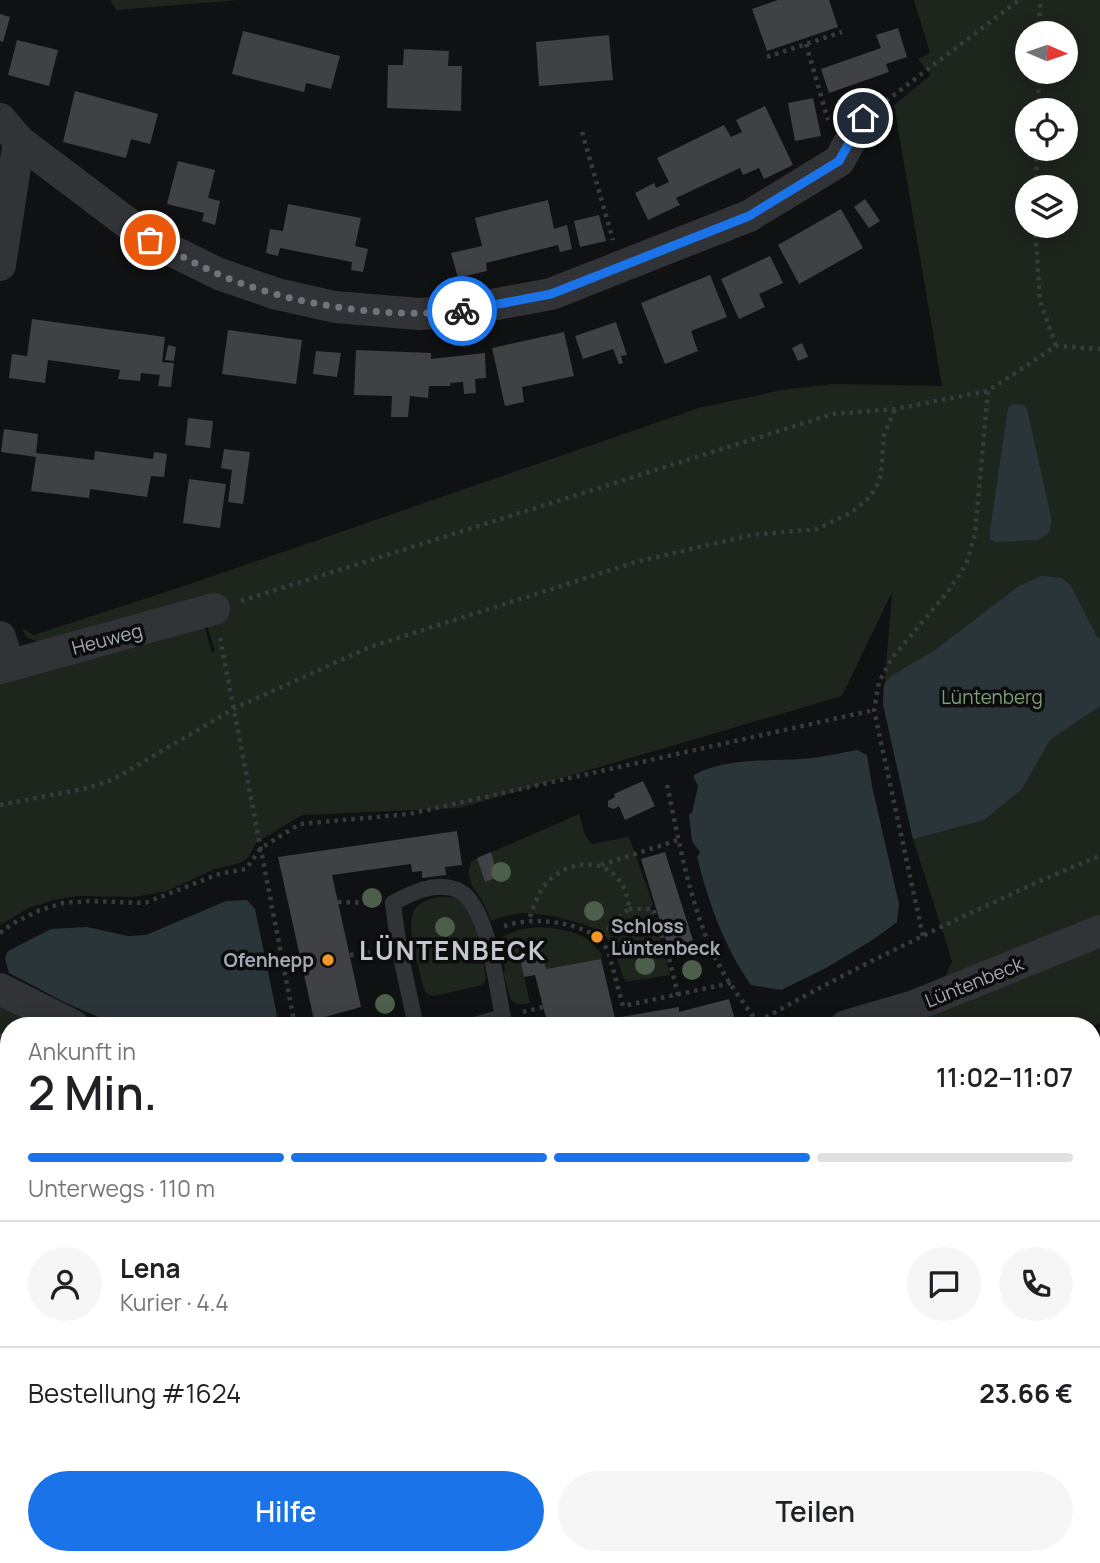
<!DOCTYPE html>
<html lang="de">
<meta charset="utf-8">
<style>
:root{--surface:#fff;--page:#f6f6f6;--text:#202124;--muted:#757577;--line:#e0e0e0;--accent:#1a73e8}
body{margin:0;font-family:Manrope,sans-serif;background:var(--page);color:var(--text);height:100vh;display:flex;flex-direction:column;font-size:26px;white-space:nowrap}
*{box-sizing:border-box;margin:0}
p{font-size:23px;color:var(--muted)}
.icon{flex:none;width:38px;height:38px;fill:none;stroke:currentColor;stroke-width:2;stroke-linecap:round;stroke-linejoin:round}
.map{position:relative;flex:1;overflow:hidden}
.panel{position:absolute;left:0px;top:1017px;width:1101px;height:548px;display:flex;flex-direction:column;background:var(--surface);border-radius:28px 28px 0 0;box-shadow:0 4px 18px #0003}
.panel>*{flex:none}
.needle{width:46px;rotate:92deg}
.buttons{position:absolute;left:1015px;top:21px;display:grid;gap:14px}
.buttons a{display:grid;place-items:center;width:63px;height:63px;border-radius:50%;background:var(--surface);box-shadow:0 4px 18px #0003;font-size:35px}
.pin{position:absolute;display:grid;place-items:center;width:60px;height:60px;color:#fff;margin:-30px;border:4px solid #fff;border-radius:50%;box-shadow:0 2px 7px #0007}
.courier{position:absolute;display:grid;place-items:center;width:70px;height:70px;margin:-35px;border:5px solid #1a73e8;border-radius:50%;background:#fff;color:#222;box-shadow:0 2px 9px #0007}
.head em{font-style:normal;font-weight:600}
.head div{display:flex;flex-direction:column-reverse}
.head{display:flex;align-items:center;justify-content:space-between;height:119px;padding:0 28px}
h1{font-size:46px;font-weight:600;line-height:52px}
.bar{display:grid;grid-template-columns:repeat(4,1fr);gap:10px 7px;align-content:center;height:84px;padding:0 28px}
.bar i{height:9px;border-radius:5px;background:var(--line)}
.bar .active{background:var(--accent)}
.bar p{grid-column:span 4}
.line{display:flex;align-items:center;gap:18px;padding:0 28px;border-top:2px solid var(--line)}
.line div{flex:1}
.round{display:grid;place-items:center;flex:none;width:74px;height:74px;border-radius:37px;background:var(--page)}
.primary-button{display:flex;gap:14px;margin-top:auto;padding:14px 28px}
.primary-button a{flex:1;height:80px;border-radius:42px;background:var(--accent);color:#fff;font-size:28px;font-weight:600;line-height:80px;text-align:center}
.primary-button a+a{background:var(--page);color:var(--text)}
.map>svg:first-child{display:block}
.green{fill:#1d251d;fill-rule:evenodd}
.water{fill:#2a353a}
.building{fill:#3f4145}
.lines{fill:none;stroke-linecap:round;stroke-linejoin:round}
.path{stroke:#383a3e;stroke-width:4.5;stroke-dasharray:3.5 5;stroke-linecap:butt}
.lane{stroke:#323337;stroke-width:16}
.street{stroke:#323337;stroke-width:32}
.tree{fill:#4b5f4a}
.done{stroke:#6f747b;stroke-width:7;stroke-dasharray:0 12.6}
.route{stroke:#1a73e8;stroke-width:9}
.poi-dot{fill:#f39528;stroke:#0c0c0d;stroke-width:2.5}
.labels{text-anchor:middle;stroke-width:7;stroke-linejoin:round;paint-order:stroke}
.street-label{font-size:19px;fill:#a2a9b3;stroke:#0c0c0d}
.park-label{font-size:19px;fill:#7b9e78;stroke:#0c0c0d}
.poi-label{font-size:19px;font-weight:bold;fill:#a2a9b3;stroke:#0c0c0d;text-anchor:start}
.district-label{font-size:26px;font-weight:bold;letter-spacing:2px;fill:#c3c7cf;stroke:#0c0c0d}
</style>
<div class="map">
<svg width="1100" height="1563" viewBox="0 0 1100 1563">
<rect width="100%" height="100%" fill="#101112"/>
<path class="green" d="M 110,0 L 241,0 L 116,10 Z
M 914,0 L 1100,0 L 1100,1023 L 1092,1027 L 924,1025 L 952,961 L 913,839 L 883,704 L 892,592 L 842,696 L 460,808 L 302,815 L 256,843 L 248,858 L 240,863 L 215,869 L 167,891 L 134,897 L 78,896 L 54,900 L 29,908 L 0,925 L 0,683 L 201,614 L 212,653 L 215,651 L 199,599 L 49,641 L 35,641 L 26,637 L 22,628 L 34,635 L 193,583 L 699,408 L 782,390 L 833,384 L 942,386 L 894,105 L 931,75 L 918,59 L 930,53 ZM 1027,33 L 1066,33 L 1066,72 L 1027,72 ZM 1027,110 L 1066,110 L 1066,149 L 1027,149 ZM 1027,187 L 1066,187 L 1066,226 L 1027,226 Z
M 579,814 L 585,835 L 592,844 L 629,837 L 653,904 L 651,907 L 670,975 L 626,982 C 618,967 616,946 602,933 C 591,923 538,912 523,913 C 512,914 501,917 491,921 C 488,914 485,906 481,899 C 471,883 465,881 471,861 Z
M 438,897 C 445,897 453,896 459,900 C 479,913 482,957 486,979 L 483,985 L 434,996 L 427,994 L 424,989 C 420,970 405,928 414,911 C 418,902 429,899 438,897 Z
M 537,927 C 564,929 587,931 602,955 L 601,959 L 546,969 L 542,949 L 519,954 L 530,1003 L 517,1005 L 511,1000 L 503,973 L 505,972 L 504,963 L 501,964 L 494,940 L 518,930 Z
M 0,1002 L 45,1025 L 9,1026 L 9,1157 L 0,1156 Z
M 0,1176 L 9,1176 L 9,1556 L 720,1556 L 715,1563 L 0,1563 Z"/>
<path class="water" d="M 1012,404 L 1024,405 L 1027,409 L 1052,522 L 1049,533 L 1038,540 L 996,542 L 990,539 L 990,530 L 1008,408 Z
M 1041,576 L 1062,578 L 1071,586 L 1097,637 L 1100,639 L 1100,706 L 1050,740 L 1022,789 L 984,820 L 913,839 L 883,704 L 884,685 L 891,676 L 935,650 L 1019,586 Z
M 857,750 L 867,755 L 872,786 L 899,904 L 897,922 L 874,939 L 826,968 L 781,990 L 751,985 C 723,945 709,903 697,857 L 700,852 L 692,841 L 689,814 L 692,813 L 698,786 L 693,776 C 721,758 768,761 802,759 C 820,758 839,753 857,750 Z
M 247,900 L 255,909 L 279,1025 L 117,1025 L 68,1004 L 9,973 L 5,958 L 8,951 L 51,929 L 87,927 L 128,936 L 146,935 L 226,901 Z"/>
<path class="building" d="M 778,0 L 829,0 L 838,27 L 767,51 L 752,9 Z
M 0,14 L 10,17 L 3,42 L 0,41 Z
M 898,28 L 907,57 L 886,64 L 889,72 L 829,93 L 821,69 L 881,48 L 876,35 Z
M 243,31 L 340,56 L 331,89 L 306,83 L 304,92 L 232,74 Z
M 609,35 L 613,80 L 539,86 L 536,42 Z
M 17,40 L 58,50 L 49,86 L 8,75 Z
M 404,49 L 449,51 L 448,66 L 462,66 L 461,111 L 387,108 L 388,65 L 403,65 Z
M 75,91 L 158,114 L 150,144 L 131,139 L 126,158 L 63,142 Z
M 813,98 L 821,136 L 795,141 L 788,103 Z
M 765,106 L 793,165 L 764,179 L 759,168 L 743,175 L 740,168 L 676,198 L 680,205 L 648,220 L 635,193 L 654,183 L 656,188 L 669,182 L 657,158 L 724,125 L 731,137 L 742,132 L 736,120 Z
M 178,161 L 215,170 L 208,198 L 220,201 L 215,225 L 202,221 L 204,213 L 167,204 Z
M 865,199 L 880,221 L 869,228 L 854,207 Z
M 548,200 L 554,229 L 567,225 L 572,249 L 560,252 L 558,245 L 486,263 L 487,271 L 458,278 L 451,253 L 482,246 L 475,218 Z
M 288,204 L 361,218 L 355,246 L 368,249 L 363,272 L 351,270 L 352,262 L 280,248 L 278,256 L 266,253 L 270,229 L 283,231 Z
M 841,209 L 863,248 L 799,284 L 778,245 Z
M 599,215 L 606,241 L 580,247 L 574,221 Z
M 770,256 L 783,283 L 759,294 L 765,307 L 739,319 L 721,279 Z
M 710,275 L 727,317 L 691,331 L 698,351 L 665,364 L 641,303 Z
M 32,319 L 165,337 L 162,362 L 174,363 L 171,387 L 158,386 L 160,375 L 141,373 L 140,381 L 118,379 L 120,370 L 48,360 L 45,383 L 9,378 L 12,354 L 27,356 Z
M 616,322 L 627,355 L 621,356 L 623,363 L 619,364 L 613,349 L 583,359 L 575,336 Z
M 228,330 L 302,340 L 296,384 L 222,374 Z
M 564,332 L 574,376 L 522,387 L 524,402 L 505,406 L 492,348 Z
M 802,343 L 808,357 L 798,361 L 792,348 Z
M 168,345 L 176,347 L 174,361 L 165,360 Z
M 356,350 L 431,353 L 431,359 L 485,353 L 486,378 L 475,379 L 476,393 L 464,394 L 463,382 L 450,383 L 450,386 L 429,386 L 428,398 L 410,396 L 408,417 L 391,417 L 392,396 L 354,395 Z
M 316,351 L 341,353 L 337,377 L 313,374 Z
M 188,418 L 213,421 L 210,448 L 185,445 Z
M 4,429 L 38,434 L 36,453 L 94,460 L 95,451 L 153,459 L 154,452 L 167,454 L 164,477 L 151,476 L 147,497 L 90,489 L 89,498 L 31,491 L 36,457 L 1,452 Z
M 224,449 L 250,452 L 243,504 L 228,502 L 232,470 L 221,468 Z
M 189,479 L 226,484 L 220,528 L 183,523 Z
M 643,781 L 655,806 L 625,820 L 619,806 L 614,809 L 608,807 L 608,801 L 615,797 L 614,794 Z
M 457,831 L 462,865 L 445,867 L 446,875 L 422,878 L 422,871 L 412,872 L 411,864 L 332,875 L 361,1007 L 314,1020 L 278,857 Z
M 491,852 L 498,877 L 485,882 L 477,858 Z
M 665,852 L 696,950 L 671,957 L 641,859 Z
M 542,949 L 546,969 L 601,959 L 615,1018 L 679,1007 L 679,1012 L 729,999 L 736,1023 L 728,1026 L 548,1026 L 535,975 L 524,977 L 519,954 Z
M 1092,1235 L 1100,1240 L 1100,1295 L 1092,1308 Z
M 1092,1308 L 1100,1313 L 1100,1323 L 1092,1336 Z
M 1100,1438 L 1100,1476 L 1096,1471 L 1092,1475 L 1092,1445 Z
M 960,1556 L 994,1556 L 1000,1563 L 951,1563 Z"/>
<g class="lines">
<path class="path" d="M 1039,33 L 1040,0
M 806,44 L 828,120
M 767,57 L 842,32
M 886,101 L 1019,0
M 1038,110 L 1039,72
M 582,132 L 613,240
M 1036,187 L 1037,149
M 1035,226 L 1040,301 L 1056,346
M 241,601 L 833,414 L 895,409 L 988,391 L 1056,346 L 1100,349
M 220,638 L 295,1026
M 667,785 C 679,841 689,900 713,953 C 724,978 742,1000 757,1022
M 0,805 L 88,788 L 114,779 L 235,708 L 370,647 L 636,562 L 751,535 L 817,529 L 852,512 L 869,498 L 876,487 L 881,475 L 884,435 L 895,409
M 601,865 L 678,840
M 338,902 L 372,903
M 629,909 L 653,909 L 670,962 L 678,995
M 504,926 C 535,916 573,922 601,938 L 617,919 L 629,909 C 628,902 627,894 624,888 C 608,855 566,859 545,885 C 537,895 533,908 529,920
M 0,933 L 12,924 L 38,911 L 63,903 L 90,901 L 145,903 L 219,874 L 246,869 L 261,848 L 300,824 L 409,814 L 874,710
M 923,936 L 874,710 L 879,682 L 892,658 L 946,594 L 966,565 L 975,534 L 988,391
M 601,938 L 609,954 L 623,1006 L 731,983
M 350,955 L 380,951
M 523,1012 L 543,1007
M 751,1026 C 820,986 891,951 962,917 C 1008,896 1053,874 1100,856
M 0,1035 L 9,1042
M 0,1490 L 9,1500
M 40,1556 L 44,1563
M 228,1556 L 234,1563
M 1087,1556 L 1093,1563"/>
<path class="lane" d="M 416,1026 L 399,948 L 393,903 C 411,893 434,882 455,889 C 488,899 496,986 503,1017 L 470,1026"/>
<path class="street" d="M 0,119 L 19,141 L 150,240 L 219,274 L 277,294 L 335,307 L 419,314 L 459,311 L 551,294 L 749,216 L 839,161 L 863,118
M 0,265 L 19,141
M 0,637 L 9,666
M 0,668 L 214,609
M 0,989 L 74,1026
M 846,1026 L 914,1006 L 1100,931
M 0,1165 L 9,1166
M 1092,1385 L 1100,1371
M 152,1556 L 156,1563
M 910,1563 L 917,1556"/>
</g>
<g class="tree">
<circle cx="501" cy="872" r="10"/>
<circle cx="372" cy="898" r="10"/>
<circle cx="594" cy="911" r="10"/>
<circle cx="445" cy="927" r="10"/>
<circle cx="645" cy="965" r="10"/>
<circle cx="692" cy="970" r="10"/>
<circle cx="385" cy="1004" r="10"/>
</g>
<g class="lines">
<path class="done" d="M 150,240 C 173,251 195,264 218,274 C 289,305 384,319 462,311"/>
<path class="route" d="M 462,311 L 551,294 L 749,216 L 839,161 L 863,118"/>
</g>
<g class="poi-dot">
<circle cx="597" cy="937" r="7"/>
<circle cx="328" cy="960" r="7"/>
</g>
<g class="labels">
<g class="street-label">
<text transform="translate(107 639) rotate(-15)" y="7">Heuweg</text>
<text transform="translate(974 982) rotate(-22)" y="7">Lüntenbeck</text>
</g>
<g class="park-label">
<text x="992" y="704">Lüntenberg</text>
</g>
<g class="poi-label">
<text x="611" y="933">Schloss<tspan x="611" dy="22">Lüntenbeck</tspan></text>
<text x="314" y="967" text-anchor="end">Ofenhepp</text>
</g>
<g class="district-label">
<text x="453" y="960">LÜNTENBECK</text>
</g>
</g>
</svg>
<div class="buttons">
<a><svg class="needle" viewBox="-14 -14 28 28"><path d="M0-13l5 13h-10z" fill="#e53935"/><path d="M0 13l5-13h-10z" fill="#757577"/></svg></a>
<a><svg class="icon" aria-label="locate" viewBox="0 0 24 24"><circle cx="12" cy="12" r="6"/><path d="M12 2v4M12 18v4M2 12h4M18 12h4"/></svg></a>
<a><svg class="icon" aria-label="layers" viewBox="0 0 24 24"><path d="M12 4l9 5-9 5-9-5zM3 14l9 5 9-5"/></svg></a>
</div>
<div class="pin" style="left:150px;top:240px;background:#ea580c"><svg class="icon" aria-label="bag" viewBox="0 0 24 24"><path d="M5 8h14l-1 12H6zM9 8a3 3 0 0 1 6 0"/></svg></div>
<div class="pin" style="left:863px;top:118px;background:#1f2937"><svg class="icon" aria-label="home" viewBox="0 0 24 24"><path d="M3 11l9-7 9 7M6 9v11h12V9"/></svg></div>
<div class="courier" style="left:462px;top:311px"><svg class="icon" aria-label="bike" viewBox="0 0 24 24"><circle cx="6" cy="16" r="4"/><circle cx="18" cy="16" r="4"/><path d="M6 16l4-8h5l3 8M10 8l3 8H6M13 5h3"/></svg></div>
<section class="panel">
<div class="head"><div><h1>2 Min.</h1><p>Ankunft in</p></div><em>11:02–11:07</em></div>
<div class="bar"><i class="active"></i><i class="active"></i><i class="active"></i><i></i><p>Unterwegs · 110 m</p></div>
<div class="line" style="height:126px"><a class="round"><svg class="icon" aria-label="person" viewBox="0 0 24 24"><circle cx="12" cy="8" r="4"/><path d="M4 21q1-7 8-7t8 7"/></svg></a><div><b>Lena</b><p>Kurier · 4.4</p></div><a class="round"><svg class="icon" aria-label="chat" viewBox="0 0 24 24"><path d="M4 5h16v11H9l-5 4z"/></svg></a><a class="round"><svg class="icon" aria-label="phone" viewBox="0 0 24 24"><path d="M5 4h4l2 5-3 2q2 4 5 5l2-3 5 2v4C11 20 4 13 5 4z"/></svg></a></div>
<div class="line" style="height:91px"><div>Bestellung #1624</div><b>23.66 €</b></div>
<div class="primary-button"><a>Hilfe</a><a>Teilen</a></div>
</section>
</div>
